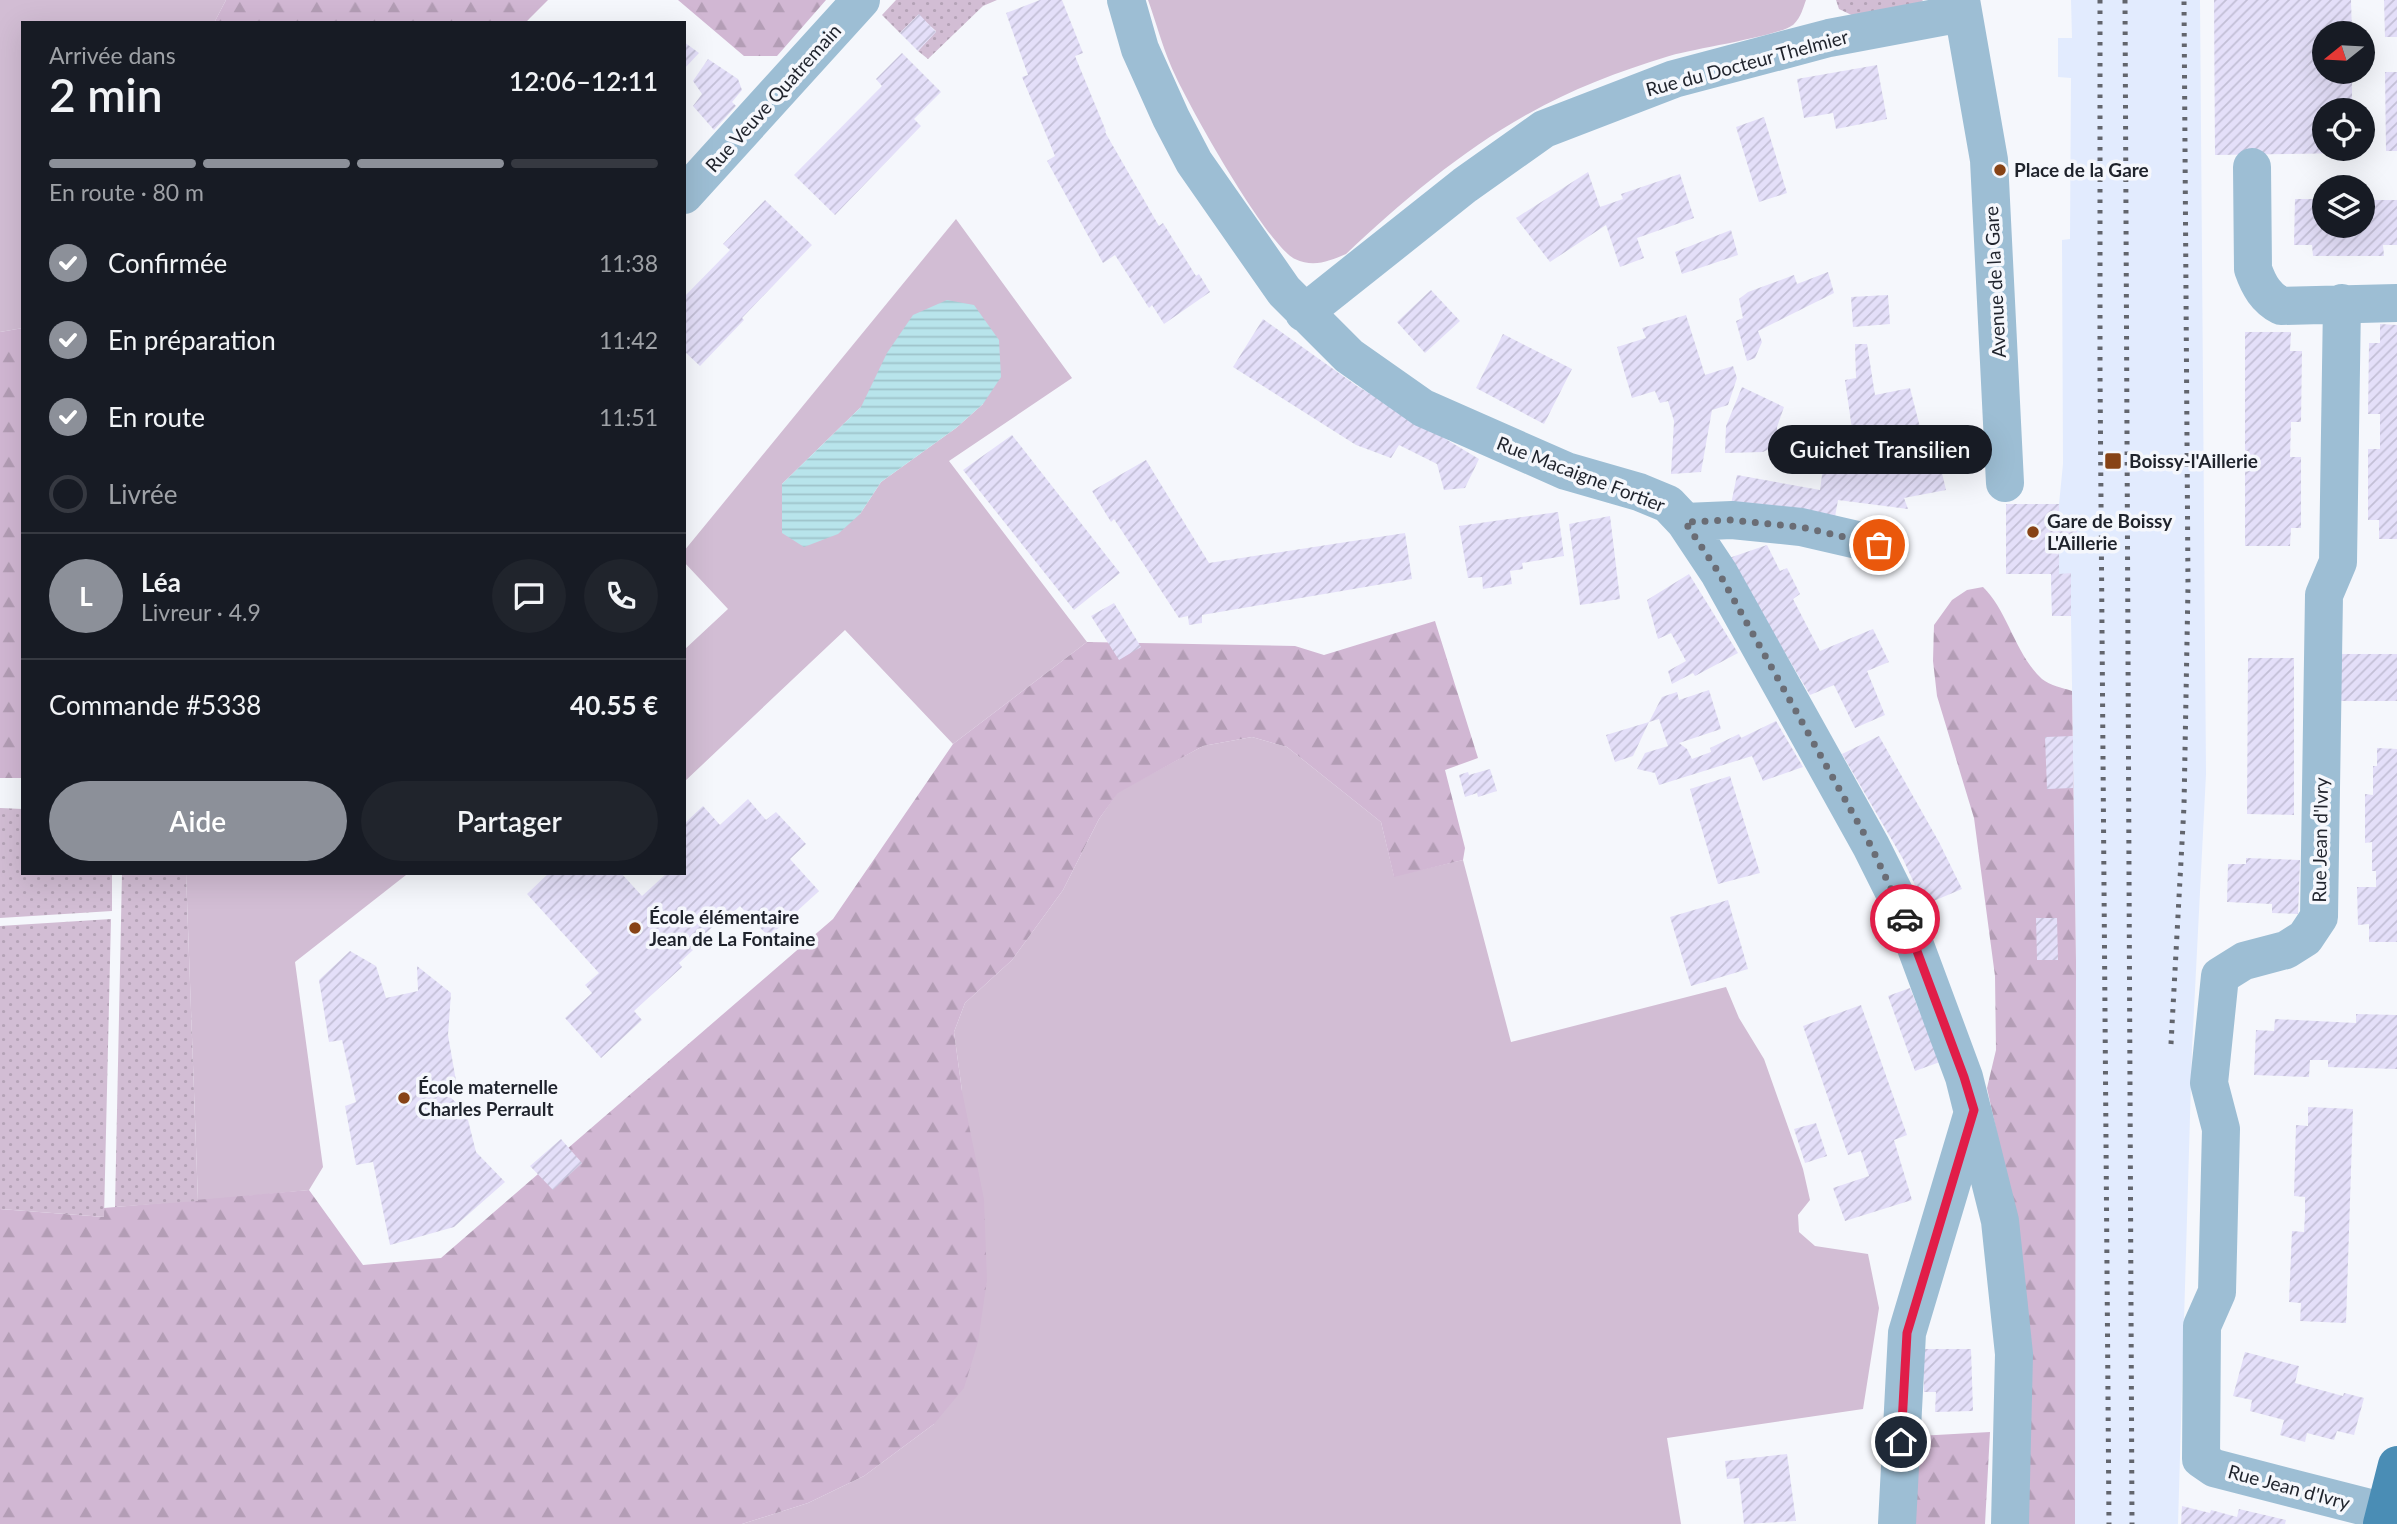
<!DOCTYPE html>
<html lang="fr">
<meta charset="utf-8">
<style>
:root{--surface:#171b24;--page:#20242c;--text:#f1f3f6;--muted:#9ea1a6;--line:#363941;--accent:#8c9099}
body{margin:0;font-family:Lato,sans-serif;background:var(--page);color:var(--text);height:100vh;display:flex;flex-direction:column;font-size:26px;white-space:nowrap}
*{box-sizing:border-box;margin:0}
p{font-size:23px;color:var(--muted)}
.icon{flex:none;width:38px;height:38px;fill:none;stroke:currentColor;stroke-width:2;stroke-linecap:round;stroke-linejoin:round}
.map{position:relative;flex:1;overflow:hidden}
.panel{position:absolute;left:21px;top:21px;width:665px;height:854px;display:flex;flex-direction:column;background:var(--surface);border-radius:0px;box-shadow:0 7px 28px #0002}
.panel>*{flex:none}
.needle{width:46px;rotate:252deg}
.controls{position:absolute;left:2312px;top:21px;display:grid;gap:14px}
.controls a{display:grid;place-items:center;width:63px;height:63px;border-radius:50%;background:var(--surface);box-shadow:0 7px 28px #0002;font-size:35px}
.pin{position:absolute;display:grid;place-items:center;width:60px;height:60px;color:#fff;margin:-30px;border:4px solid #fff;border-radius:50%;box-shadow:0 2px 7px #0007}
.courier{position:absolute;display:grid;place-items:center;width:70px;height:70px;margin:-35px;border:5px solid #e11d48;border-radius:50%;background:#fff;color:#222;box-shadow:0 2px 9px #0007}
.bubble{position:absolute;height:49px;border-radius:24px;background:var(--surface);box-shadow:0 7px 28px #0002;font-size:23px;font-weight:600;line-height:49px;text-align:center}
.head em{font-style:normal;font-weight:600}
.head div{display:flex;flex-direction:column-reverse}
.head{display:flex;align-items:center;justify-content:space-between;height:119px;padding:0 28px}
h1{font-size:46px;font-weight:600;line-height:52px}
.bar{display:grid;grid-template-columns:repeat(4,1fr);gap:10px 7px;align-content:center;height:84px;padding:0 28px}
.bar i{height:9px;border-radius:5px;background:var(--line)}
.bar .on{background:var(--accent)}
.bar p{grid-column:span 4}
.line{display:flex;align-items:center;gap:18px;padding:0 28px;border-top:2px solid var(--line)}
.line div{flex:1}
.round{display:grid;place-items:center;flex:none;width:74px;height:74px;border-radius:37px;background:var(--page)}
ol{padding:0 28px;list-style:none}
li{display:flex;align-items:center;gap:21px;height:77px}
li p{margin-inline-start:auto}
li .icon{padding:7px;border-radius:50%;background:var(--accent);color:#fff;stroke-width:4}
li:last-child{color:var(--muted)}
li i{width:38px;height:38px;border:4px solid var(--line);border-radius:50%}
.primary-button{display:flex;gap:14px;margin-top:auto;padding:14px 28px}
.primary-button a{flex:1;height:80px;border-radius:42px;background:var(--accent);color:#fff;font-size:28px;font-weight:600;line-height:80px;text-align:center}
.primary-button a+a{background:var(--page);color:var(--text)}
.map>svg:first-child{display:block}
.built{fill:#e2ebfe}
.grass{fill:#d2bdd4;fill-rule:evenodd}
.forest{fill:url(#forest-firs)}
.park{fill:url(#park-dots)}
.water{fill:url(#water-rules)}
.building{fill:url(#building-hatch)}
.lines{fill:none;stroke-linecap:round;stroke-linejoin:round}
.minor{stroke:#9dbed4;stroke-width:38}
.major{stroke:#4a8db5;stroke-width:38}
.rail{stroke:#62656d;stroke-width:5;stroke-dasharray:3.5 7;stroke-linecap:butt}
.done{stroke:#6a6d75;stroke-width:7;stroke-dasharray:0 12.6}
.route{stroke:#e11d48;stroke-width:9}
.poi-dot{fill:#874316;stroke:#f5f7fc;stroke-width:2.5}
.labels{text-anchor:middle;stroke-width:7;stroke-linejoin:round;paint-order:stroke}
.street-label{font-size:19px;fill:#1f232c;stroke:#f5f7fc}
.poi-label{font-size:19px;font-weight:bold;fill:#1f232c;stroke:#f5f7fc;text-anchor:start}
</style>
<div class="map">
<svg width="2397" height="1524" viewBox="0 0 2397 1524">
<defs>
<pattern id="forest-firs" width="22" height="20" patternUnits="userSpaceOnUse" patternTransform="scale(1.75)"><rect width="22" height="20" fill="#d1b7d3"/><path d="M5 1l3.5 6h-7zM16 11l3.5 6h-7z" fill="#b39db5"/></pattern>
<pattern id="park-dots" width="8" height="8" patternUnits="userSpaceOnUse" patternTransform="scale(1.75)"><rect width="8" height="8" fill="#d2bdd4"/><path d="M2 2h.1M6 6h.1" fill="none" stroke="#b4a2b6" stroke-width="1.8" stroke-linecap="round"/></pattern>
<pattern id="water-rules" width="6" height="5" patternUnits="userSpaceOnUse" patternTransform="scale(1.75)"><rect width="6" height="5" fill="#b8e4eb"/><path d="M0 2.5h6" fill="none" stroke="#9ec3ca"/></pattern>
<pattern id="building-hatch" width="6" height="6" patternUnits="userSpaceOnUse" patternTransform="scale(1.75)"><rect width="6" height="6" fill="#e4dff9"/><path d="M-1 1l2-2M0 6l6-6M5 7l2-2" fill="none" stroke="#c3bfd6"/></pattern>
</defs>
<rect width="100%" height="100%" fill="#f5f7fc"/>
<path class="built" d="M 2071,0 L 2200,0 L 2206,774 L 2192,1049 L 2178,1524 L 2075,1524 L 2076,961 L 2071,616 L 2052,616 L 2051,574 L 2007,552 L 2006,504 L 2059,504 L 2063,464 L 2062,240 L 2070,239 L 2071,78 L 2058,77 L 2058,38 L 2072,38 Z"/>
<path class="grass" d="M 0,0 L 226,0 L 214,23 L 23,23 L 23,328 L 0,332 Z
M 1148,0 L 1806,0 C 1803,8 1801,17 1794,24 C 1783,36 1690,49 1666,57 C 1620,71 1570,90 1528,114 C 1463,150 1400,203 1346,254 C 1329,261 1314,268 1295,259 C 1267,246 1185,100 1171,66 C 1162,45 1156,22 1148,0 Z
M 956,219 L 1072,378 L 949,461 L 1087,642 L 953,744 L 845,630 L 684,782 L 684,650 L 728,609 L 684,562 L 684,551 ZM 983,404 L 956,428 L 881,482 L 860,514 L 782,484 L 861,407 Z
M 1252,737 L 1287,747 L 1381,822 L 1394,876 L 1463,860 L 1511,1042 L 1726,987 L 1739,1018 L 1764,1059 L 1803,1169 L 1810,1200 L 1798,1215 L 1799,1232 L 1815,1246 L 1868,1254 L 1879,1308 L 1863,1409 L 1667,1438 L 1681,1524 L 742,1524 L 808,1503 L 864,1476 L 934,1424 L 962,1091 L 954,1032 L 965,1003 L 1012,960 L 1063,890 L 1099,819 L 1118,792 L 1203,746 Z
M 186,873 L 404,873 L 406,875 L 295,962 L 323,1167 L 309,1190 L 198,1201 Z"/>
<path class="forest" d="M 226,0 L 548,0 L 525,23 L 214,23 Z
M 678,0 L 826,0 L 777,56 L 744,56 Z
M 23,328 L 23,778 L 0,778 L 0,332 Z
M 1983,587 C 2008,611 2015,654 2042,679 C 2049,685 2063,688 2072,691 L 2076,961 L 2075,1524 L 2024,1524 L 2012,1202 L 1987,1088 L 1996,1050 L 1995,976 L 1974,818 L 1937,696 L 1933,661 L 1934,625 L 1952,600 L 1967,590 Z
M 1435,621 L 1478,758 L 1445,770 L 1465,848 L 1463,860 L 1394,877 L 1381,822 L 1287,747 L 1252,737 L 1203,746 L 1118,793 L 1099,819 L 1063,890 L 1012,960 L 965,1003 L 954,1032 L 962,1091 L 984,1199 L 987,1280 L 978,1342 L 964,1388 L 934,1424 L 864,1476 L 808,1503 L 742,1524 L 0,1524 L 0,1209 L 104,1217 L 104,1208 L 309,1190 L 363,1265 L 441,1258 L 833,919 L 953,744 L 1087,642 L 1295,646 L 1324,655 Z
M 1990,1432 L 1985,1524 L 1912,1524 L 1918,1436 Z"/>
<path class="park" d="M 896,0 L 997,0 L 983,6 L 928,59 L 918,51 L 936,31 L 918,15 L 900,33 L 882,15 Z
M 1836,0 L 1923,0 L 1915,10 L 1862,20 L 1839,9 Z
M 0,808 L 23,809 L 23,873 L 112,873 L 112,911 L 0,918 Z
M 122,873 L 186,873 L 198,1201 L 115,1207 Z
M 111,919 L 104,1217 L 0,1209 L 0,926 Z"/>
<path class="water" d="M 947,300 L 974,305 L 999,340 L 1001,377 L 983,404 L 956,428 L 881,482 L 860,514 L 838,534 L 804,547 L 782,533 L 782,484 L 861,407 L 887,353 L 913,315 Z"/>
<path class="building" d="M 1040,0 L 1062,0 L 1083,53 L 1075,56 L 1106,131 L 1105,132 L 1159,226 L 1163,223 L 1196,276 L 1199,274 L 1210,292 L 1164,324 L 1152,305 L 1149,308 L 1115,255 L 1103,263 L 1047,161 L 1055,156 L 1022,77 L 1028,75 L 1006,13 Z
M 2214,0 L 2351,0 L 2352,33 L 2324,33 L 2324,72 L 2352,72 L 2352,110 L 2324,110 L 2324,149 L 2352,149 L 2352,153 L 2215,155 Z
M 2384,0 L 2397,0 L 2397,37 L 2385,37 Z
M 919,14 L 936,32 L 918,51 L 900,33 Z
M 684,42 L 699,53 L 684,69 Z
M 902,53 L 941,92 L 914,119 L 921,126 L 835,215 L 794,175 L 882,86 L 876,79 Z
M 708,59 L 738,79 L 742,90 L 732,102 L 736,106 L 714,130 L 693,106 L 702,94 L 693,81 Z
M 1877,65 L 1887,119 L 1836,129 L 1833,113 L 1804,118 L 1797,79 Z
M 2385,72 L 2397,72 L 2397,151 L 2386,151 Z
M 1764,117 L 1787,193 L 1759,202 L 1736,127 Z
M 1588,172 L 1600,207 L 1623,199 L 1621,194 L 1680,174 L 1694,218 L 1637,238 L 1644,258 L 1620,267 L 1606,225 L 1550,262 L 1516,218 Z
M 2295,199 L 2324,199 L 2324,226 L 2362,226 L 2362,200 L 2397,200 L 2397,245 L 2383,245 L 2384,256 L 2313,256 L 2312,245 L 2294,245 Z
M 765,200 L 812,245 L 742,318 L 744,320 L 700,366 L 684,351 L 684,297 L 730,250 L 723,244 Z
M 1731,230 L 1738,255 L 1682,274 L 1675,252 Z
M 1828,272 L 1834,293 L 1758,331 L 1762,342 L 1755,358 L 1747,361 L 1736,321 L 1743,318 L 1739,299 L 1748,292 L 1794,275 L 1797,284 Z
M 1431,290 L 1460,321 L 1425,353 L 1397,322 Z
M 1888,295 L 1890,324 L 1853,327 L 1851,297 Z
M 1686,315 L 1705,375 L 1733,366 L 1737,378 L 1728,405 L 1712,410 L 1701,472 L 1671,474 L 1674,421 L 1668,401 L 1660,403 L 1655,391 L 1632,398 L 1617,347 L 1646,338 L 1642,328 Z
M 1263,319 L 1357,386 L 1479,459 L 1465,488 L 1444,490 L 1437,464 L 1399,445 L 1391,458 L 1356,445 L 1233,367 Z
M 2380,324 L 2397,325 L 2397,539 L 2379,539 L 2379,520 L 2368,520 L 2368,449 L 2380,449 L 2380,414 L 2368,414 L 2369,343 L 2380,343 Z
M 2245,332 L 2291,332 L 2290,351 L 2302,351 L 2301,422 L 2291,422 L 2290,457 L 2301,457 L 2301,528 L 2291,528 L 2290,546 L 2245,546 Z
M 1503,334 L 1572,369 L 1544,424 L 1476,388 Z
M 1855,344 L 1867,344 L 1875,395 L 1910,388 L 1928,459 L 1938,456 L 1946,490 L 1904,498 L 1908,509 L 1838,500 L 1833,528 L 1730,509 L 1737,475 L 1820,490 L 1823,468 L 1842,470 L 1842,465 L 1866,467 L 1862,434 L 1853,436 L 1845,380 L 1856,378 Z
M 1742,387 L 1784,407 L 1777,427 L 1777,445 L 1763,452 L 1725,453 L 1726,426 Z
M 1804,433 L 1818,435 L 1814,466 L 1801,464 Z
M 1012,435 L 1120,573 L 1074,610 L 963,470 Z
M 1146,460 L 1209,563 L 1405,533 L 1412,579 L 1202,615 L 1202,623 L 1189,625 L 1188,616 L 1179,618 L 1114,519 L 1111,522 L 1092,491 Z
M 2006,504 L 2059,504 L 2059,525 L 2077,526 L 2077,540 L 2059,540 L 2059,574 L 2071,573 L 2071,616 L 2052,616 L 2051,574 L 2006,574 Z
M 1558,512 L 1564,556 L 1522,563 L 1523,569 L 1510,571 L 1512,584 L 1483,589 L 1482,577 L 1468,578 L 1459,526 Z
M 1610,516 L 1620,599 L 1580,605 L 1569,524 Z
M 1767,545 L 1780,571 L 1787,568 L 1800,594 L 1793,599 L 1820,651 L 1873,629 L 1889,662 L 1867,671 L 1885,715 L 1855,728 L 1834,685 L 1810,695 L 1729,558 Z
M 1689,574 L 1738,653 L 1695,676 L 1693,673 L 1672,684 L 1668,671 L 1686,661 L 1671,633 L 1658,639 L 1647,600 Z
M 1114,603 L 1141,647 L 1119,660 L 1091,616 Z
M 2338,654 L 2397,654 L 2397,701 L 2338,701 Z
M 2248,658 L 2294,658 L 2294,815 L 2247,814 Z
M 1709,690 L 1721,729 L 1679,743 L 1687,749 L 1692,759 L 1711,752 L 1710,748 L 1739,734 L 1741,738 L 1776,721 L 1803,767 L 1763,781 L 1752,756 L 1659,785 L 1655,773 L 1637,769 L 1645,753 L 1668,746 L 1659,719 L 1649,722 L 1662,697 L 1677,692 L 1679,700 Z
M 1649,722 L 1633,756 L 1615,762 L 1606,735 Z
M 1879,736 L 1939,842 L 1962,889 L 1924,905 L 1903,859 L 1842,754 Z
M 2073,736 L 2073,788 L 2047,789 L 2045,737 Z
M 2377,748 L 2397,749 L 2397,942 L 2369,942 L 2369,924 L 2358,925 L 2357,887 L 2376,887 L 2376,871 L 2372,871 L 2372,842 L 2365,843 L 2365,794 L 2373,795 L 2373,766 L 2377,766 Z
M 1490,769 L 1497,791 L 1478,797 L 1477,793 L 1465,797 L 1459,775 L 1468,772 L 1469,775 Z
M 1730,776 L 1760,873 L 1718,884 L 1690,789 Z
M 748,799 L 766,820 L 776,812 L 806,844 L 790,859 L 819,891 L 769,937 L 740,906 L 727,918 L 724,916 L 690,948 L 693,950 L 679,963 L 682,967 L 634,1011 L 642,1020 L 601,1058 L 565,1018 L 592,993 L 585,985 L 599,973 L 527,894 L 549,873 L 621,873 L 642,896 L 667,873 L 684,873 L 684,824 L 703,806 L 720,825 Z
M 2246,858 L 2300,860 L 2298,914 L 2272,913 L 2272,904 L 2227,902 L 2228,864 L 2246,864 Z
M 1728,900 L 1748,969 L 1691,986 L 1670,917 Z
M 2036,918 L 2057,918 L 2058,960 L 2037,960 Z
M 350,951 L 376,966 L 386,998 L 418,991 L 417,966 L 451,993 L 448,1035 L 456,1081 L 448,1095 L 466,1112 L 476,1152 L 505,1182 L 454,1227 L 390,1245 L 373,1162 L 356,1165 L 345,1106 L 356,1102 L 342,1040 L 329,1042 L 319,980 Z
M 1910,988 L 1940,1062 L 1915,1071 L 1888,996 Z
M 1861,1005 L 1907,1135 L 1894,1140 L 1912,1200 L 1845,1221 L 1833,1188 L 1869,1176 L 1861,1151 L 1848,1155 L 1803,1026 Z
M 2356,1014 L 2397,1015 L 2397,1069 L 2328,1067 L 2328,1060 L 2310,1060 L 2309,1077 L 2254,1075 L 2256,1030 L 2274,1031 L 2275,1019 L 2356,1023 Z
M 2308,1107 L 2353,1109 L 2346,1323 L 2300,1321 L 2301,1303 L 2289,1302 L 2292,1231 L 2304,1232 L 2305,1214 L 2305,1197 L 2294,1196 L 2296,1125 L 2308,1126 Z
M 1816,1123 L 1827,1156 L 1805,1163 L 1794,1129 Z
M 561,1139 L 582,1163 L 553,1190 L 530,1166 Z
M 1923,1349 L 1971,1349 L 1973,1411 L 1935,1412 L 1936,1392 L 1924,1392 Z
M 2245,1352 L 2299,1366 L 2295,1383 L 2343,1396 L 2344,1393 L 2364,1398 L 2354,1435 L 2337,1431 L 2334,1440 L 2307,1433 L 2305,1442 L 2280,1435 L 2284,1420 L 2250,1411 L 2252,1400 L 2233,1396 Z
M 1787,1454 L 1796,1521 L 1744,1524 L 1739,1478 L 1727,1479 L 1725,1461 Z
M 2182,1506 L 2210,1513 L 2211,1510 L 2237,1517 L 2239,1509 L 2286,1520 L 2285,1524 L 2181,1524 Z"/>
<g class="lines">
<path class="minor" d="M 1126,0 L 1140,49 L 1171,118 L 1194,162 L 1284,291 L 1349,356 L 1423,408 L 1566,471 L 1639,492 L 1668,504 L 1685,522 L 1719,573 L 1871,846 L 1899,902 L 1964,1077 L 2000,1221 L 2014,1354 L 2010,1524
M 1961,0 L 1989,160 L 2005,483
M 2252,167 L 2253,269 C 2259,286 2266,298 2281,306 L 2397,303
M 684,195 L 861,0
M 2342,303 L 2338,562 L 2324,595 L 2319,917 L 2305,938 L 2286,950 L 2244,961 L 2220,976 L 2209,1083 L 2221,1129 L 2217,1292 L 2202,1326 L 2201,1459 L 2214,1468 L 2385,1512
M 1304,313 L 1465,185 L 1544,129 L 1674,79 L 1829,38 L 1962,13
M 1685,522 L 1732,520 L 1801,527 L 1879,545
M 1897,1524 L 1907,1333 L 1973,1112"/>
<path class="major" d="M 2382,1524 L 2397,1465"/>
<path class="rail" d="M 2100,0 L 2100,373 L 2109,1524
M 2125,0 L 2132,1524
M 2171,1044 L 2184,806 L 2188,586 L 2184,0"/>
</g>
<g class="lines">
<path class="done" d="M 1879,545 L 1801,527 L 1731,520 L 1685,522 L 1719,573 L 1871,846 L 1905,919"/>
<path class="route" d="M 1901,1442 L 1907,1333 L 1974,1110 L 1964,1077 L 1905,919"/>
</g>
<g class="poi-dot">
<circle cx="2000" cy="170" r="7"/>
<rect x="2104" y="452" width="18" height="18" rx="3.5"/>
<circle cx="2033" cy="532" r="7"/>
<circle cx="635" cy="928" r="7"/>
<circle cx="404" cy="1098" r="7"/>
</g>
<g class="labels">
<g class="street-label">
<text transform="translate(1747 63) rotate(-15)" y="7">Rue du Docteur Thelmier</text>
<text transform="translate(773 98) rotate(-48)" y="7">Rue Veuve Quatremain</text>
<text transform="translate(1995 282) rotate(-93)" y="7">Avenue de la Gare</text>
<text transform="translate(1581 474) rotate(21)" y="7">Rue Macaigne Fortier</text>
<text transform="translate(2320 840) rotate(-89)" y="7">Rue Jean d'Ivry</text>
<text transform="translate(2289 1487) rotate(15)" y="7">Rue Jean d'Ivry</text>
</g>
<g class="poi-label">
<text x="2014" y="177">Place de la Gare</text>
<text x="2129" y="468">Boissy-l'Aillerie</text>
<text x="2047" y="528">Gare de Boissy<tspan x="2047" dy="22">L'Aillerie</tspan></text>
<text x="649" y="924">École élémentaire<tspan x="649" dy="22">Jean de La Fontaine</tspan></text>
<text x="418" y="1094">École maternelle<tspan x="418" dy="22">Charles Perrault</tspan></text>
</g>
</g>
</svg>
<div class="controls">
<a><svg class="needle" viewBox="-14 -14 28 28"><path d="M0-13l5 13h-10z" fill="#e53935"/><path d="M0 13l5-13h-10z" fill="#9ea1a6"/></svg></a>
<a><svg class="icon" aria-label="locate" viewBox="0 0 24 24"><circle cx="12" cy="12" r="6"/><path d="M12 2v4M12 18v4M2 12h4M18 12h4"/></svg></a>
<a><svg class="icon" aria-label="layers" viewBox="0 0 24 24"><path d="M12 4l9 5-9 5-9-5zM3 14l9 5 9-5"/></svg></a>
</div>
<div class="pin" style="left:1879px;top:545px;background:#ea580c"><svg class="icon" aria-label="bag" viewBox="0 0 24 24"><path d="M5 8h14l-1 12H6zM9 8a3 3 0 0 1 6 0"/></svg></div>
<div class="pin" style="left:1901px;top:1442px;background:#1f2937"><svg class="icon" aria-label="home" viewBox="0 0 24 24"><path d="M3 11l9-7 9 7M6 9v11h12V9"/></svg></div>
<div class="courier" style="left:1905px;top:919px"><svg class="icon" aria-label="car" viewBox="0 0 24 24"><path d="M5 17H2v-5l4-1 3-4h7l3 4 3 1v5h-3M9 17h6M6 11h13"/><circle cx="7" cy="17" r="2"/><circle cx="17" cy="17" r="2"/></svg></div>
<div class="bubble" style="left:1768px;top:425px;width:224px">Guichet Transilien</div>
<section class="panel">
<div class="head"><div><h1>2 min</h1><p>Arrivée dans</p></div><em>12:06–12:11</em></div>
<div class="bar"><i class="on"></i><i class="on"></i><i class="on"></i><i></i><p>En route · 80 m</p></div>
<ol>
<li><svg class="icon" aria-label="check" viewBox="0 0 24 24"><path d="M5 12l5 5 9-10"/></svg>Confirmée<p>11:38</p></li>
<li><svg class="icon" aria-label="check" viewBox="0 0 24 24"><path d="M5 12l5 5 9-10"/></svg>En préparation<p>11:42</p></li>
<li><svg class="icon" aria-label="check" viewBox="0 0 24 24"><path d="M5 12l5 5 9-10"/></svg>En route<p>11:51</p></li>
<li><i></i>Livrée</li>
</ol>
<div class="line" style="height:126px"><b class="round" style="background:var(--accent);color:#fff">L</b><div><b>Léa</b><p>Livreur · 4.9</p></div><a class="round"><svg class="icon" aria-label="chat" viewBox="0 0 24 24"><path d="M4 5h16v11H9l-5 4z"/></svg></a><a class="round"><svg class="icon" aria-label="phone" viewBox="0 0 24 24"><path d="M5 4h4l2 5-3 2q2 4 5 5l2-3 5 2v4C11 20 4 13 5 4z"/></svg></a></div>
<div class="line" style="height:91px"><div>Commande #5338</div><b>40.55 €</b></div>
<div class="primary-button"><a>Aide</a><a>Partager</a></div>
</section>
</div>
